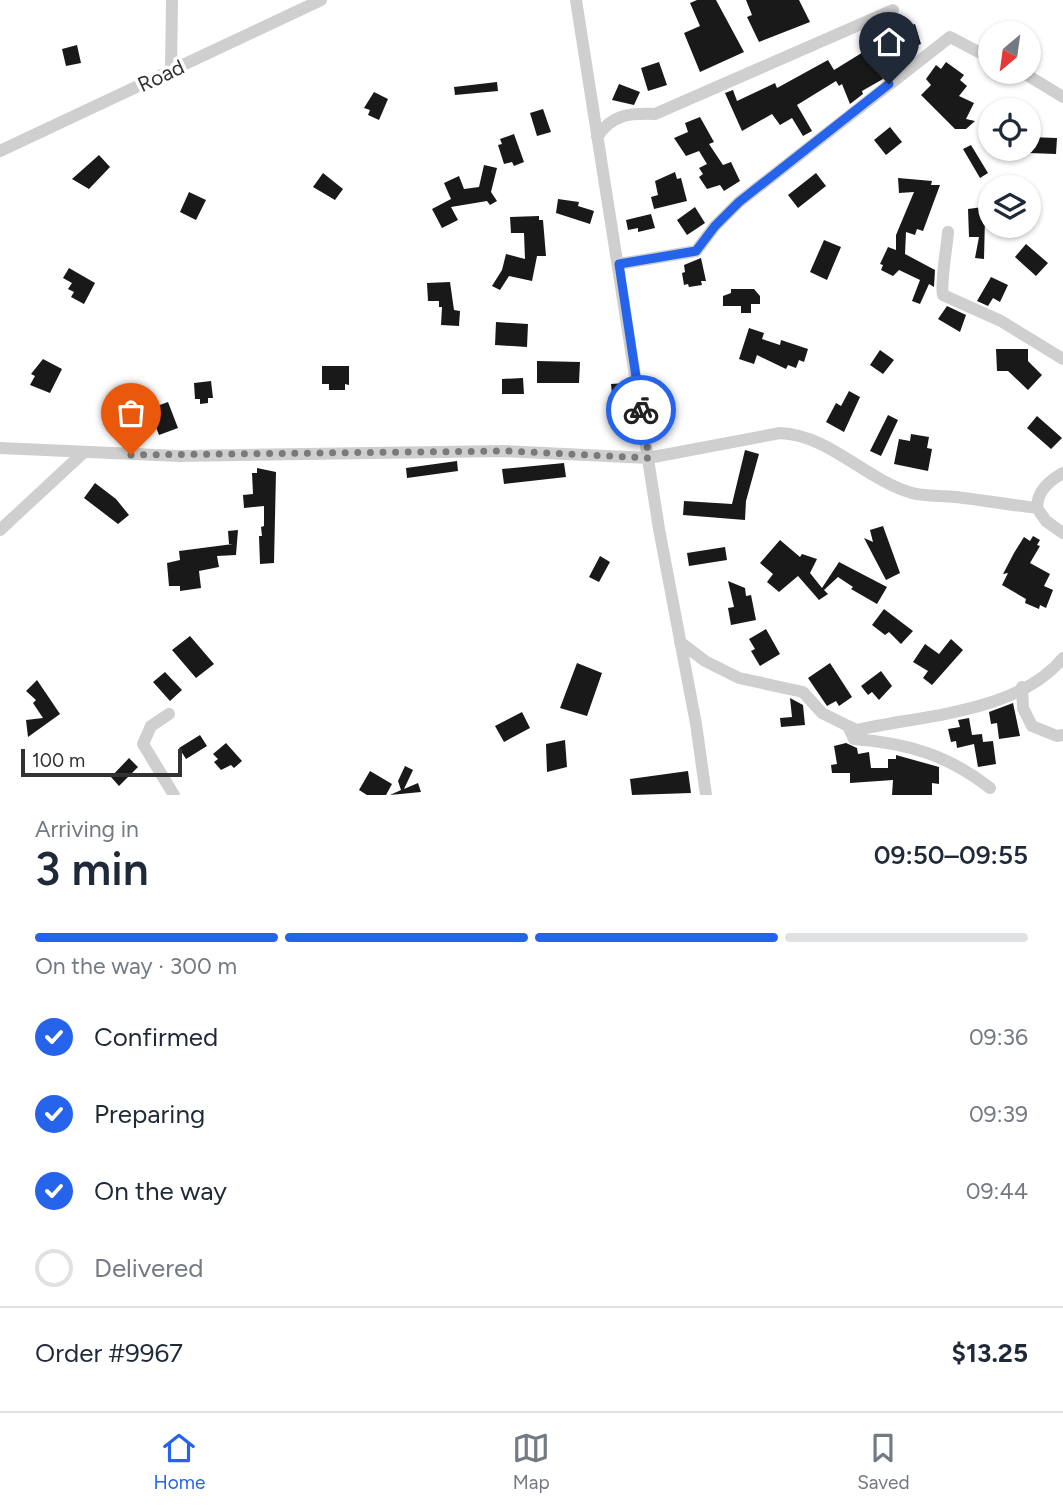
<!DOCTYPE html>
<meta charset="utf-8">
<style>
:root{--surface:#fff;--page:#f2f2f3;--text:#1f2937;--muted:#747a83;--line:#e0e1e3;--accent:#2563eb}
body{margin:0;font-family:Figtree,sans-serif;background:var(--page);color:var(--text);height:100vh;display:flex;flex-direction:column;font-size:26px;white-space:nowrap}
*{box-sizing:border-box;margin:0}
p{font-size:23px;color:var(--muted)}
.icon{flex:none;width:38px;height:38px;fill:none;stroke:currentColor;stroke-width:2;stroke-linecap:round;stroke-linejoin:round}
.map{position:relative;height:795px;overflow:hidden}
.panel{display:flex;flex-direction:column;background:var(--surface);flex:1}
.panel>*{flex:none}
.needle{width:46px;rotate:209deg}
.buttons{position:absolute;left:978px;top:21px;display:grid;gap:14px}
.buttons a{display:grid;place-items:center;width:63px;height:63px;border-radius:50%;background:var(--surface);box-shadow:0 2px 5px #0004;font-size:35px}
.scale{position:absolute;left:21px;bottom:18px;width:161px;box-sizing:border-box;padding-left:7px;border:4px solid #323232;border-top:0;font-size:19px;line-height:24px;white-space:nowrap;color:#323232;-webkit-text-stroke:5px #fff;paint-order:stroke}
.pin{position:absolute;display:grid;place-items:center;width:60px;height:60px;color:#fff;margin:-72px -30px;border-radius:50% 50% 50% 0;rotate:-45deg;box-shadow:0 0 7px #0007}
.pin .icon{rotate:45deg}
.courier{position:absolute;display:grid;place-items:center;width:70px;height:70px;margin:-35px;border:5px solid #2563eb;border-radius:50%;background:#fff;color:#222;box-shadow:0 2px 9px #0007}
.summary em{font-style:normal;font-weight:600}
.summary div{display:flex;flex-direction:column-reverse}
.summary{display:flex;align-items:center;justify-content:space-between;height:119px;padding:0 35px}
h1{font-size:46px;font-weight:600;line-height:52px}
.bar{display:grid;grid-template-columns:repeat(4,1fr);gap:10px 7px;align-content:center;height:84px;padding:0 35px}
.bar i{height:9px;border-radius:5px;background:var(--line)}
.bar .selected{background:var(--accent)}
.bar p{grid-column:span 4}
.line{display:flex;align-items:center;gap:18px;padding:0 35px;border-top:2px solid var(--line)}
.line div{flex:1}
ol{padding:0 35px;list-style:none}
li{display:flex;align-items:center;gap:21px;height:77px}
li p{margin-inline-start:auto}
li .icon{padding:7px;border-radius:50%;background:var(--accent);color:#fff;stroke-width:4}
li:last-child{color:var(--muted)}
li i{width:38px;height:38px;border:4px solid var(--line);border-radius:50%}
.menu{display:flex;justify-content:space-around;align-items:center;height:98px;border-top:2px solid var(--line);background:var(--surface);font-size:19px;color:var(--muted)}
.menu a{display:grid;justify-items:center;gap:4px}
.menu .selected{color:var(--accent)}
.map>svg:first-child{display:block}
.building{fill:#191919}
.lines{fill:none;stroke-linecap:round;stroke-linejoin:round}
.minor{stroke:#cfcfcf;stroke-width:12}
.done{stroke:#7a7a7a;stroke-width:7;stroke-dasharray:0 12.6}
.route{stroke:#2563eb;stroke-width:9}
.labels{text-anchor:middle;stroke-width:7;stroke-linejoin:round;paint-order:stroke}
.street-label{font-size:21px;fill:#323232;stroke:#fff}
</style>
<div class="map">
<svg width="1063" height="795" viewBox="0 0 1063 795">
<rect width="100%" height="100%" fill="#fff"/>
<path class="building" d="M 697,0 L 716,0 L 744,52 L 700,72 L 684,33 L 700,26 L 690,3 Z
M 746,0 L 799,0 L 810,22 L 759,42 L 747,17 L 752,15 Z
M 908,19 L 910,26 L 915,24 L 921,44 L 899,52 L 901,56 L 876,66 L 883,79 L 862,91 L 863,94 L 850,104 L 842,84 L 839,86 L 836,81 L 797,105 L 812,131 L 803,136 L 792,118 L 780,125 L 772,114 L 742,131 L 725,93 L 733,90 L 737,101 L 775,83 L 777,88 L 828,60 L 834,70 L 873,46 L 870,40 L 895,30 L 893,25 Z
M 77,45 L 81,63 L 66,66 L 62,49 Z
M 659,62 L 667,85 L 648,91 L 641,68 Z
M 946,62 L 964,75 L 960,80 L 967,86 L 959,96 L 974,103 L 966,119 L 975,121 L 966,129 L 955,129 L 921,95 L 931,85 L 926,79 L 936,65 L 941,69 Z
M 497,82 L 498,91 L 455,95 L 454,87 Z
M 619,84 L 640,92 L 634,105 L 612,100 Z
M 374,92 L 388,99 L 379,120 L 368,115 L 370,110 L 364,108 Z
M 543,109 L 551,132 L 537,136 L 530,113 Z
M 700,117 L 714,142 L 709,144 L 723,165 L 731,162 L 740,181 L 724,191 L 720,185 L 707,189 L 699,177 L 703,174 L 699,168 L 707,164 L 699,151 L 686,156 L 674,138 L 688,132 L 685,123 Z
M 890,127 L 902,142 L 886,155 L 874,140 Z
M 514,134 L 524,162 L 514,166 L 512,162 L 504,164 L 498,145 L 502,144 L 500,139 Z
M 1029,137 L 1057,138 L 1056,154 L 1029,153 Z
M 971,145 L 988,173 L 980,178 L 963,149 Z
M 99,155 L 110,167 L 89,189 L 72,179 Z
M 484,165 L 497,168 L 491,192 L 497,201 L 490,205 L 487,201 L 451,207 L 458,220 L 442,228 L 432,209 L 451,199 L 444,183 L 459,176 L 464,189 L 479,187 Z
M 675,172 L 677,179 L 681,178 L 687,201 L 654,209 L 651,197 L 658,195 L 655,181 Z
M 323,173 L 343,189 L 335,200 L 313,187 Z
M 816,173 L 826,186 L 798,208 L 788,195 Z
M 898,178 L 932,181 L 931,185 L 940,185 L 923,231 L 917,229 L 915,235 L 906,232 L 905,254 L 935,270 L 934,287 L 929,284 L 920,304 L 912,301 L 920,280 L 899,270 L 893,276 L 881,270 L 883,265 L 880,264 L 888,247 L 896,250 L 896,235 L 914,192 L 899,193 Z
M 189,192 L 206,200 L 196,220 L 180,212 Z
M 558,199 L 579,202 L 578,206 L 594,211 L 590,224 L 556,213 Z
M 990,206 L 990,217 L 985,218 L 984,259 L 975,258 L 979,237 L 969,237 L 968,209 Z
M 695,207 L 705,223 L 687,235 L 677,220 Z
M 651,214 L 655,228 L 638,232 L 638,228 L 628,230 L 626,220 Z
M 539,216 L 539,220 L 543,220 L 546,256 L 537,256 L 532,281 L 509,276 L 500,290 L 492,286 L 502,270 L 506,254 L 525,259 L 524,233 L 511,233 L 510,217 Z
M 824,240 L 841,247 L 827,280 L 810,272 Z
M 1026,244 L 1048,263 L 1036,276 L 1015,257 Z
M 701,258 L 706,281 L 701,281 L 702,285 L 689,287 L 688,284 L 684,285 L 682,273 L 685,272 L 684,265 Z
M 69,268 L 95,283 L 84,304 L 71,297 L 74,292 L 68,289 L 72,283 L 63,278 Z
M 991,277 L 1008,285 L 1000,302 L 993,298 L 988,306 L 977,301 Z
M 450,282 L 454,310 L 460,311 L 459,326 L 441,325 L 442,307 L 439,307 L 439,301 L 428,301 L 427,283 Z
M 731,289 L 754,289 L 760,296 L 760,304 L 751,304 L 751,313 L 741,313 L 741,306 L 723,306 L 723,296 L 731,293 Z
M 947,306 L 966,315 L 960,332 L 938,319 Z
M 496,322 L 528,324 L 527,347 L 495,345 Z
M 749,328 L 764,333 L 762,339 L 780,345 L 781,340 L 808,349 L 804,362 L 799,360 L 796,368 L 788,365 L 786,369 L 757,355 L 754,364 L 739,359 Z
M 996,349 L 1028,349 L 1028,361 L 1042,375 L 1028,390 L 1008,371 L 997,371 Z
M 880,350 L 894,360 L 883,374 L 870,365 Z
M 43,359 L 62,369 L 50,393 L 30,385 L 35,376 L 31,374 Z
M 537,361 L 580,362 L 579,383 L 537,383 Z
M 322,366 L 349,366 L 349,385 L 345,384 L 345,390 L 329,390 L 329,384 L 322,384 Z
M 523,378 L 524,394 L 502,394 L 502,379 Z
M 211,381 L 213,398 L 208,398 L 208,403 L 200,404 L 200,399 L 195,399 L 194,383 Z
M 627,383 L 631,404 L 623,405 L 620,432 L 616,432 L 615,424 L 610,423 L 614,413 L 611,384 Z
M 849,391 L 860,397 L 844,432 L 826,422 L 836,403 L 841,406 Z
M 168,402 L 178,428 L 159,435 L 149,409 Z
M 111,409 L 139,414 L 135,432 L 131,431 L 130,436 L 118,433 L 119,429 L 107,427 Z
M 888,415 L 898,420 L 881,456 L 870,451 Z
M 1037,416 L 1062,438 L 1051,449 L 1027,428 Z
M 911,434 L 929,437 L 927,448 L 932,449 L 928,471 L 894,464 L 899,439 L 910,441 Z
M 745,450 L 759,454 L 746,501 L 745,520 L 683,515 L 684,501 L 732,504 Z
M 457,461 L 458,471 L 407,478 L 406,468 Z
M 564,463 L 566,477 L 504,484 L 502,469 Z
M 257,468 L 276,472 L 274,563 L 260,564 L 259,536 L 262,536 L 261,527 L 264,526 L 264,506 L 244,508 L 243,495 L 253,494 L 252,473 L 257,473 Z
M 95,483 L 116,499 L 129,515 L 118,524 L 84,498 Z
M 883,526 L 900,573 L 886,580 L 864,538 L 873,542 L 870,530 Z
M 238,530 L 236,555 L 217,556 L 219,567 L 199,571 L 201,588 L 180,591 L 180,586 L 169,586 L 167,563 L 180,560 L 179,551 L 233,544 L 229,544 L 228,531 Z
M 1033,536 L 1040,540 L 1037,545 L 1040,546 L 1030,563 L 1050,574 L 1044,586 L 1053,590 L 1046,608 L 1040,605 L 1039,609 L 1025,603 L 1026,599 L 1002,585 L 1008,573 L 1003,574 L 1014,553 L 1024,537 L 1030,541 Z
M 780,540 L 800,557 L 802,554 L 817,559 L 810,573 L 822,588 L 839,562 L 887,587 L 877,604 L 851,589 L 853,587 L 838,577 L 824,590 L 828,594 L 819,600 L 798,576 L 779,592 L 767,582 L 773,574 L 760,563 Z
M 725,547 L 727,560 L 689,566 L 687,553 Z
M 600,556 L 610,562 L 599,582 L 589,577 Z
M 728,581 L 745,588 L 746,596 L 751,595 L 756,620 L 731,625 L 728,608 L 734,607 Z
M 884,609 L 913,631 L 901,644 L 889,632 L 885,635 L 872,625 Z
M 766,629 L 780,654 L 760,666 L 751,651 L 755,649 L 749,639 Z
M 190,636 L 214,664 L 196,678 L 172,650 Z
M 951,639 L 963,650 L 932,685 L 923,678 L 928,671 L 913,662 L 925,644 L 939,654 Z
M 577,663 L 602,673 L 587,716 L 560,708 Z
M 830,663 L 852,697 L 839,706 L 836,701 L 827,706 L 808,678 Z
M 881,671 L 892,686 L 879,700 L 872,692 L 868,695 L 861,686 Z
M 165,672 L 182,690 L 170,701 L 153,682 Z
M 37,680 L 60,714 L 28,737 L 26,720 L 43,718 L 33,703 L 36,700 L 26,691 Z
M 790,698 L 803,705 L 805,725 L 781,727 L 780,718 L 792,717 Z
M 1013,703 L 1020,736 L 999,739 L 997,723 L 991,724 L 989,712 Z
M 522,712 L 530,728 L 504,742 L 495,726 Z
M 969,718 L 972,735 L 982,734 L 983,742 L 993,741 L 996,764 L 978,767 L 974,744 L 957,748 L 956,741 L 951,742 L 948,729 L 960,727 L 958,720 Z
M 200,735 L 207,746 L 186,759 L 179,748 Z
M 565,740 L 567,767 L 547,772 L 546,744 Z
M 226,743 L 242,761 L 234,768 L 231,765 L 221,770 L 214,762 L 218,759 L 213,754 Z
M 846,743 L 857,748 L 858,754 L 869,752 L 871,768 L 888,768 L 888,759 L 896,759 L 896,755 L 939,767 L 939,784 L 932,783 L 932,795 L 892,795 L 893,780 L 850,783 L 850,773 L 832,773 L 831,765 L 837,764 L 834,746 Z
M 129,758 L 138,767 L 119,786 L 111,777 Z
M 405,766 L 413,770 L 404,789 L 418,783 L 421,792 L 390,795 L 401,790 L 398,781 Z
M 370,771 L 392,784 L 386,795 L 367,795 L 359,790 Z
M 688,771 L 691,793 L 632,795 L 630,779 Z"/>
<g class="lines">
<path class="minor" d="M 576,0 L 659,529 L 696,724 L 706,795
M 171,71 L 172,0
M 1022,72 L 1063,97
M 597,137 C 612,114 630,113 655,114 L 893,10
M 0,151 L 321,0
M 948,232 C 947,247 940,284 943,295 L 1001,321 L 1063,359
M 619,264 L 696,251 L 715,226 L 739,202 L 950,37 L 990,58
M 0,448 L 179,456 L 505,451 L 648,458 L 780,433 C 829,435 866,480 912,493 C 927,497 941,495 956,497 C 983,500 1010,505 1037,508 L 1046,521 L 1063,533
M 1037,508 C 1037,491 1049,481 1063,473
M 0,530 L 83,453
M 680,642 L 705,661 L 739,678 L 803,692 L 822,713 L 848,726 L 854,739 C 907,743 948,755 990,788
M 1022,687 L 1023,708 L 1032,726 L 1057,736 L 1063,735
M 169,714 L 151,726 L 143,744 L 174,795
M 848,726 L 857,730 C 922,715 1018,713 1063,658"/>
</g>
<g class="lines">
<path class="done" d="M 131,455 L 508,451 L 649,458 L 641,410"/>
<path class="route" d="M 641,410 L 619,264 L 696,251 L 715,226 L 739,202 L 889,84"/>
</g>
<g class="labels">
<g class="street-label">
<text transform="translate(161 76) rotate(-25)" y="7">Road</text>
</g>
</g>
</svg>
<div class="buttons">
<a><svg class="needle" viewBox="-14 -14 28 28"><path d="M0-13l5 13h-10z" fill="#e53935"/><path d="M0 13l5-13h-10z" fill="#747a83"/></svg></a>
<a><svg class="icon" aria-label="locate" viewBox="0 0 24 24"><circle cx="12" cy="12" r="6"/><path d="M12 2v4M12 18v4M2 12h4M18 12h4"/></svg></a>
<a><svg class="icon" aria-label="layers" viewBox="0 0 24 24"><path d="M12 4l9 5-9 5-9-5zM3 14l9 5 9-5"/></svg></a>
</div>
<div class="scale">100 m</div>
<div class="pin" style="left:131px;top:455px;background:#ea580c"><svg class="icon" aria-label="bag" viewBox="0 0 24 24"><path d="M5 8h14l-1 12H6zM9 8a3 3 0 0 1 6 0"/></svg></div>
<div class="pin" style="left:889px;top:84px;background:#1f2937"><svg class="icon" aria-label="home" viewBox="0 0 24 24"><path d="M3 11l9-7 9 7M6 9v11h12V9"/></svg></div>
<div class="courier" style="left:641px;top:410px"><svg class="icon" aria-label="bike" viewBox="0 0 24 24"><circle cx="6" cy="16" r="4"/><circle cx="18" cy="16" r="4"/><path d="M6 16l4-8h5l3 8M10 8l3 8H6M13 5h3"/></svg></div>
</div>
<section class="panel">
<div class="summary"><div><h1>3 min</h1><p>Arriving in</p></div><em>09:50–09:55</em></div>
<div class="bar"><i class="selected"></i><i class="selected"></i><i class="selected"></i><i></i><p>On the way · 300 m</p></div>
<ol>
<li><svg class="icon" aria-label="check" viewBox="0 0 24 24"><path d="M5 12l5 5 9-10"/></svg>Confirmed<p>09:36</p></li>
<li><svg class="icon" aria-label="check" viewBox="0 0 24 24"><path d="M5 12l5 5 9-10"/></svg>Preparing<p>09:39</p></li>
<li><svg class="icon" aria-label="check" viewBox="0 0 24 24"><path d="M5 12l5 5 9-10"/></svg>On the way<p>09:44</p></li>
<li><i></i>Delivered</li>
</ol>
<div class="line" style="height:91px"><div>Order #9967</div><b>$13.25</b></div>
</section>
<nav class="menu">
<a class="selected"><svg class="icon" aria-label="home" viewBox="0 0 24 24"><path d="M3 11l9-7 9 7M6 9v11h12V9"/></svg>Home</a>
<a><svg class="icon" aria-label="map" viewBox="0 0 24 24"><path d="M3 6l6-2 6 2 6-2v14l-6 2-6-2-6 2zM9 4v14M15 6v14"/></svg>Map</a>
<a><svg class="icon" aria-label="saved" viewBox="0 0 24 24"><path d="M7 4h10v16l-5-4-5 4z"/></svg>Saved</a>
</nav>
